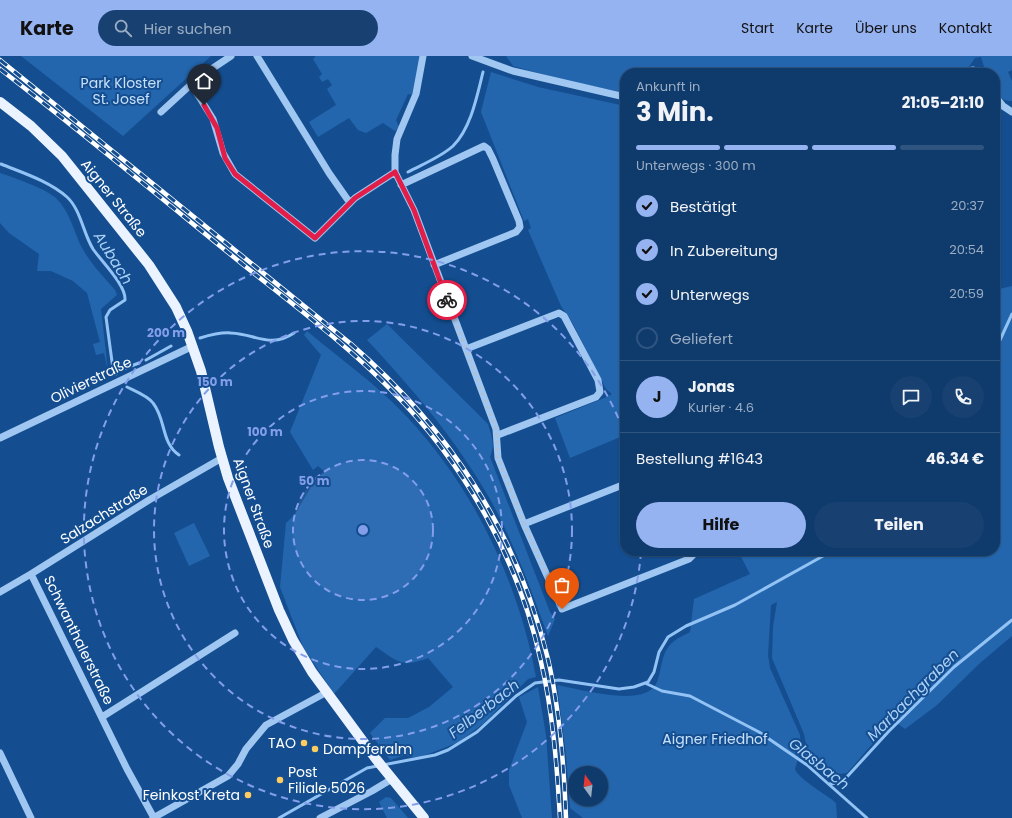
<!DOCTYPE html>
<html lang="de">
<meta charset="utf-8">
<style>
:root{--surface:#0f3a6c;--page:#184172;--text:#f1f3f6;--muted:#9badc2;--line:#2f547f;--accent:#95b2f1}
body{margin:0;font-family:Poppins,sans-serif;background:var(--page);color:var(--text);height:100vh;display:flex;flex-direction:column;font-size:15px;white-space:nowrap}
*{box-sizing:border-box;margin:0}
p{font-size:13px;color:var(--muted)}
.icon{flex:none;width:22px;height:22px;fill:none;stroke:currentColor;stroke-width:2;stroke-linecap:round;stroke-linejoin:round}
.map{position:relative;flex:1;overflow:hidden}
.side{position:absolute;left:620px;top:12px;width:380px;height:488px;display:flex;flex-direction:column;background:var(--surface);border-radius:16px;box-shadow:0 1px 3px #0004,0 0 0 1px var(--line)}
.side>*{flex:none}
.needle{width:26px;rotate:345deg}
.fabs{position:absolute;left:568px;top:710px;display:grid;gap:8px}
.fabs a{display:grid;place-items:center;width:40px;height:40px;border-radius:50%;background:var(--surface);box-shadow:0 1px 3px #0004,0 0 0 1px var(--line);font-size:20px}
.pin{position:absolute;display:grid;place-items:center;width:34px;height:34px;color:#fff;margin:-41px -17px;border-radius:50% 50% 50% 0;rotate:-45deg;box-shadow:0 0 4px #0007}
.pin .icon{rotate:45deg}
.courier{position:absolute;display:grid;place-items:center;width:40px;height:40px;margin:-20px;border:3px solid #e11d48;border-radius:50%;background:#fff;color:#222;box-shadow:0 1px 5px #0007}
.head em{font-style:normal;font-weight:700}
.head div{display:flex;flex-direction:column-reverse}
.head{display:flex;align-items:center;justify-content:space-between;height:68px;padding:0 16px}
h1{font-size:26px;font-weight:700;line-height:30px}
.bar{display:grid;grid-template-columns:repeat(4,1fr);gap:6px 4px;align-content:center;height:48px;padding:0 16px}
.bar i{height:5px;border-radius:3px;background:var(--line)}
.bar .current{background:var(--accent)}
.bar p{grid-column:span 4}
.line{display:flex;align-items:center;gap:10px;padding:0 16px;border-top:1px solid var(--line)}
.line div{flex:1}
.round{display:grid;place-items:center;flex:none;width:42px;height:42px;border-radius:21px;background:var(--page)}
ol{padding:0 16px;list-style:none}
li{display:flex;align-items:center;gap:12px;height:44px}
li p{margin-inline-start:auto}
li .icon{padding:4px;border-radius:50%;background:var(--accent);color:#111;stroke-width:4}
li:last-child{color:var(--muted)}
li i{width:22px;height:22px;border:2px solid var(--line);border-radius:50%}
.cta{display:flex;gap:8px;margin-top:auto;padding:8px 16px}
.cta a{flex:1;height:46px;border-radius:24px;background:var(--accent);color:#111;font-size:16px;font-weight:700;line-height:46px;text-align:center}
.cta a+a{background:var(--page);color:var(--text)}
header{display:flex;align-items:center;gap:24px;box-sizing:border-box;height:56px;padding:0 20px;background:var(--accent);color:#111}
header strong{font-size:19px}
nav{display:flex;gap:22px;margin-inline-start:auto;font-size:14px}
.search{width:280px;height:36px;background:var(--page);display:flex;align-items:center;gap:10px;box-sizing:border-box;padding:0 14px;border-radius:22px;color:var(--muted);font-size:15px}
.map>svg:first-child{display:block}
.green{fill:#2366ad;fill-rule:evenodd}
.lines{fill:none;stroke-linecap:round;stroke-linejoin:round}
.stream{stroke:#92c3f4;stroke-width:3}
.minor{stroke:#a0c7f1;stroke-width:7}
.major{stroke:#eaf3ff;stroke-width:10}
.rail-casing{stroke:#fff;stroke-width:4.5}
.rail{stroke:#144e90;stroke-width:3;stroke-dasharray:9;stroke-linecap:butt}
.done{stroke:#adc1d8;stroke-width:4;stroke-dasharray:0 7.2}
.route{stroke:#e11d48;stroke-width:5}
.ring{fill:none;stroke:#839eea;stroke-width:2;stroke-dasharray:7 5}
.poi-dot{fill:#ffcc60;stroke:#144e90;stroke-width:1.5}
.labels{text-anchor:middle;stroke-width:4;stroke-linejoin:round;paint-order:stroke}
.park-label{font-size:14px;fill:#c7e1fc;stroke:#144e90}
.street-label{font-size:14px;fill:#fff;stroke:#144e90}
.poi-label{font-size:14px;fill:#fff;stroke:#144e90;text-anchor:end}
.water-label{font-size:15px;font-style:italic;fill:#acd1f8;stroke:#144e90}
.centre{fill:#839eea;stroke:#144e90;stroke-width:2}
.ring-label{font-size:12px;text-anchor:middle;font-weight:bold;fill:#839eea;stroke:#144e90;stroke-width:4;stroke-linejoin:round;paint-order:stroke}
</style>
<header>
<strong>Karte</strong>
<div class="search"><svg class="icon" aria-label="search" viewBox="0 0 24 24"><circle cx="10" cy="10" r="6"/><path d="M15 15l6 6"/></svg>Hier suchen</div>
<nav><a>Start</a><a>Karte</a><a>Über uns</a><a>Kontakt</a></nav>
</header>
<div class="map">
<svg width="1012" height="762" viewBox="0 0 1012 762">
<rect width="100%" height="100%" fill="#144e90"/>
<path class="green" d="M 21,0 L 211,0 L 123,80 Z
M 316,0 L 421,0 L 414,39 L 408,38 L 396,64 L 399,71 L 395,75 L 383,67 L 366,77 L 358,74 L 349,62 L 318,81 L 309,66 L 336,49 L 327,33 L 332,29 L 328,23 L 322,26 L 319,21 L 322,18 L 313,3 Z
M 506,0 L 1012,0 L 1012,14 L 1008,16 L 1012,25 L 1012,45 C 996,46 995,29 995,17 L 986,17 L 981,1 L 975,2 L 968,12 L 943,17 L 625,17 L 625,37 L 559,23 L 513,10 Z
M 491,16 L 538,31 L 625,50 L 625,379 L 570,402 L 555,362 L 609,340 L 612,338 L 606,333 L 572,266 L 561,250 L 528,174 L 531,172 L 528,163 L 524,165 L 481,56 Z
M 0,117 C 15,122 44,132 56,142 C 69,155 73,172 80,188 C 88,205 103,220 115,234 L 117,239 L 101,253 L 108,315 L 104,297 L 96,299 L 93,288 L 100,286 L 87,237 L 73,225 L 51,215 L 37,215 L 39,198 L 9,177 L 0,167 Z
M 1012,230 L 1012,580 L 980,607 L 937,649 L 905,673 L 893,664 L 847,717 L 832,719 L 808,700 L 805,701 L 806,688 L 804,678 L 772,602 L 773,571 L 777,546 L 771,549 L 768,599 L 770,612 L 800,679 L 801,692 L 795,713 C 798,723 826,738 836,747 L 837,762 L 583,762 L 570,752 L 566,699 L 557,629 C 579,633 647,653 657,626 C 662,614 661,596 672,587 C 677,582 685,579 690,576 L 694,543 L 750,518 L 738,495 L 995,495 L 995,234 ZM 575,717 L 601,717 L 601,743 L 575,743 Z
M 387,268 L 488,368 C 492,381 495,389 490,401 L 550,556 L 555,563 L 548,580 C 531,533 514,487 490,443 C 457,385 412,332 367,284 Z
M 307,275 C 340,303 378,329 408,362 C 474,433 518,525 536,621 L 528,623 L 484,667 L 459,686 L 418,702 L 405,699 L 390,704 L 370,677 L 385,662 L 408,662 L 429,651 L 453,631 L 428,602 C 401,612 399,606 376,591 L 334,638 L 303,591 L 280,531 L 286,467 L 295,458 L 317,421 L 325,416 L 318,410 L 313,414 L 290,376 L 321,299 L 304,279 Z
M 194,467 L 210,500 L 189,510 L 174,477 Z
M 538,631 L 546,679 L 552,762 L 522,762 L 509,729 L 509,714 L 527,666 L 519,641 Z
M 386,741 L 391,742 L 408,762 L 387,762 L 379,746 Z"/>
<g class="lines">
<path class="stream" d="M 1,108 C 23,117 49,125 67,141 C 81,154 83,177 93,193 C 102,206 126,229 125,244 L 110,254 L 106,261 L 113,313 L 116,318
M 408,116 C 423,108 441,101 453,90 C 471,72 477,40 483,16
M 200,282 C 210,279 221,276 231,277 C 256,278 270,293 294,277
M 995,295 L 1012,258
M 146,304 L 171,290
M 115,316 L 139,307
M 127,331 C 135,335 148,340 153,347 C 166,363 161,387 179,399
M 645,627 L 662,635 L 690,640 L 759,676 L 807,709 L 867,762
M 829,728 L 837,727 L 845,723 L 889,675 L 954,611 L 1012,564
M 279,762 L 367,712 L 435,699 L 448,694 L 477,676 L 516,640 L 535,627 L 559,624 L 619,633 L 634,631 L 648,626 L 654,616 L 659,596 L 668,581 L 686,570 L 735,549 L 832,495"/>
<path class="minor" d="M 257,0 L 329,117 L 350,147
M 423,0 L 416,38 L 397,83 L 395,99 L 395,116 L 414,154 L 496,373 L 498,402 L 524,468 L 562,553 L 689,503 L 694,498 L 695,495
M 472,0 L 513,15 L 625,41
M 957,17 L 973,14 L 979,17
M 191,28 L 213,63 L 223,97 L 235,118 L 315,182 L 355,142 L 395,116
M 995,40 L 1003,50 L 1012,56
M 161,56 L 198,22 L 231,0
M 401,129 L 484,90 L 488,93 L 493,103 L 519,165 L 520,171 L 516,176 L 434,209
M 466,293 L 559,257 L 564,260 L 598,324 L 600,336 L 596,341 L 498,379
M 0,382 L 193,290
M 524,468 L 625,428
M 31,518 L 127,713 L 154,762
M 0,536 L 31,518 L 149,444 L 222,402
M 102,661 L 235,577
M 0,697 L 31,762
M 153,762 L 228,720 L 238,708 L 246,693 L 266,669 L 327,636
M 320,762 L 372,735 L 392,723"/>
<path class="major" d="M 0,46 L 31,70 L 62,100 L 149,209 L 176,251 L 187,275 L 201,315 L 219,391 L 228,422 L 279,554 L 293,584 L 312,616 L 376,703 L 424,762"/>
<defs>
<path id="rail" d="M 0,4 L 351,288 C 450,374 516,474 548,603 C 560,655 564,709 566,762
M 0,13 C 81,76 161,142 241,207 C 292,248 345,287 391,334 C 465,408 519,504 541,606 C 553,657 557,710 560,762"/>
</defs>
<use href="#rail" class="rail-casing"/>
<use href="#rail" class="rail"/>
</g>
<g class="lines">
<path class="done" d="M 447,244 L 496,372 L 498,402 L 524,468 L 562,553"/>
<path class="route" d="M 204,49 L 217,72 L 225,102 L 235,118 L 315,182 L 355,142 L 395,116 L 414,154 L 447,244"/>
</g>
<circle cx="363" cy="474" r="70" fill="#839eea" fill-opacity=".12"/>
<g class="ring">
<circle cx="363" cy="474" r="70"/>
<circle cx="363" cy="474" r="139"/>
<circle cx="363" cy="474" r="209"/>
<path d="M641 496A279 279 0 1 1 624 376"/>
</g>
<g class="poi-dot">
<circle cx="304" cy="687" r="4"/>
<circle cx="315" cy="693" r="4"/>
<circle cx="280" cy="724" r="4"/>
<circle cx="248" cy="739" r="4"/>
</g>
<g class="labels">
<g class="park-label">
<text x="121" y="32">Park Kloster<tspan x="121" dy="16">St. Josef</tspan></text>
<text x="715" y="688">Aigner Friedhof</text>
</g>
<g class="street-label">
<text transform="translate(114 142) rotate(51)" y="5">Aigner Straße</text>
<text transform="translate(91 324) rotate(-26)" y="5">Olivierstraße</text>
<text transform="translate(254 447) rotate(70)" y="5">Aigner Straße</text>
<text transform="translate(104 458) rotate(-32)" y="5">Salzachstraße</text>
<text transform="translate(79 584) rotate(64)" y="5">Schwanthalerstraße</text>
</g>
<g class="poi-label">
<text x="296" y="692">TAO</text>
<text x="323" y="698" text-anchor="start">Dampferalm</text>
<text x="288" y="721" text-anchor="start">Post<tspan x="288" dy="16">Filiale 5026</tspan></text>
<text x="240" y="744">Feinkost Kreta</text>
</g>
<g class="water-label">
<text transform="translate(113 202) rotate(58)" y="5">Aubach</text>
<text transform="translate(913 639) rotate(-45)" y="5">Marbachgraben</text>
<text transform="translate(484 653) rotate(-38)" y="5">Felberbach</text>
<text transform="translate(819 708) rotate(39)" y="5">Glasbach</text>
</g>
</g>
<circle cx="363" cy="474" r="6" class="centre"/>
<g class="ring-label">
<text x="166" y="281">200 m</text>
<text x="215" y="330">150 m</text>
<text x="265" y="380">100 m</text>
<text x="314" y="429">50 m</text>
</g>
</svg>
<div class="fabs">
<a><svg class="needle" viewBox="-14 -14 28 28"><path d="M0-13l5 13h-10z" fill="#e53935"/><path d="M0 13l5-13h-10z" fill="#9badc2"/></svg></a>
</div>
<div class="pin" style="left:562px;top:553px;background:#ea580c"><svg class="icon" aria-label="bag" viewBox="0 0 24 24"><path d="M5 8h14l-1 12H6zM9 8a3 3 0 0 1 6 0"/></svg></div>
<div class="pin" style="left:204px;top:49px;background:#1f2937"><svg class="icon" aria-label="home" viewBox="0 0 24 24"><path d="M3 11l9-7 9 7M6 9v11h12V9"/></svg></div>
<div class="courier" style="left:447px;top:244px"><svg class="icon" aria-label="bike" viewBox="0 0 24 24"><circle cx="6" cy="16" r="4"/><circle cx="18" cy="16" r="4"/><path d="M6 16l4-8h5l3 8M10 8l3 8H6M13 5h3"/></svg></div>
<section class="side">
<div class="head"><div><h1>3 Min.</h1><p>Ankunft in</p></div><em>21:05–21:10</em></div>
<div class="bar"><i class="current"></i><i class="current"></i><i class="current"></i><i></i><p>Unterwegs · 300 m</p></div>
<ol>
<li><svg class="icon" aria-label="check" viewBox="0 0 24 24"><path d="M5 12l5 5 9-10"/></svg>Bestätigt<p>20:37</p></li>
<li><svg class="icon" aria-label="check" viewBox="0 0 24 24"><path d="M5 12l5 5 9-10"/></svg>In Zubereitung<p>20:54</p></li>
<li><svg class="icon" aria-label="check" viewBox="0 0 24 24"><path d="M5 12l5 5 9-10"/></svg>Unterwegs<p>20:59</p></li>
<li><i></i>Geliefert</li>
</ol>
<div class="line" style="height:72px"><b class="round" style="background:var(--accent);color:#111">J</b><div><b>Jonas</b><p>Kurier · 4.6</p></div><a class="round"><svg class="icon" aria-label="chat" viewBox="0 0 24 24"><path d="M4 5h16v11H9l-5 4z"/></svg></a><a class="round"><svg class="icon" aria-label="phone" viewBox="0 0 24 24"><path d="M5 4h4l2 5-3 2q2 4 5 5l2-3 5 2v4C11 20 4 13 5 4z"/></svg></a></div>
<div class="line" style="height:52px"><div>Bestellung #1643</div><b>46.34 €</b></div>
<div class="cta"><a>Hilfe</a><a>Teilen</a></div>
</section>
</div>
